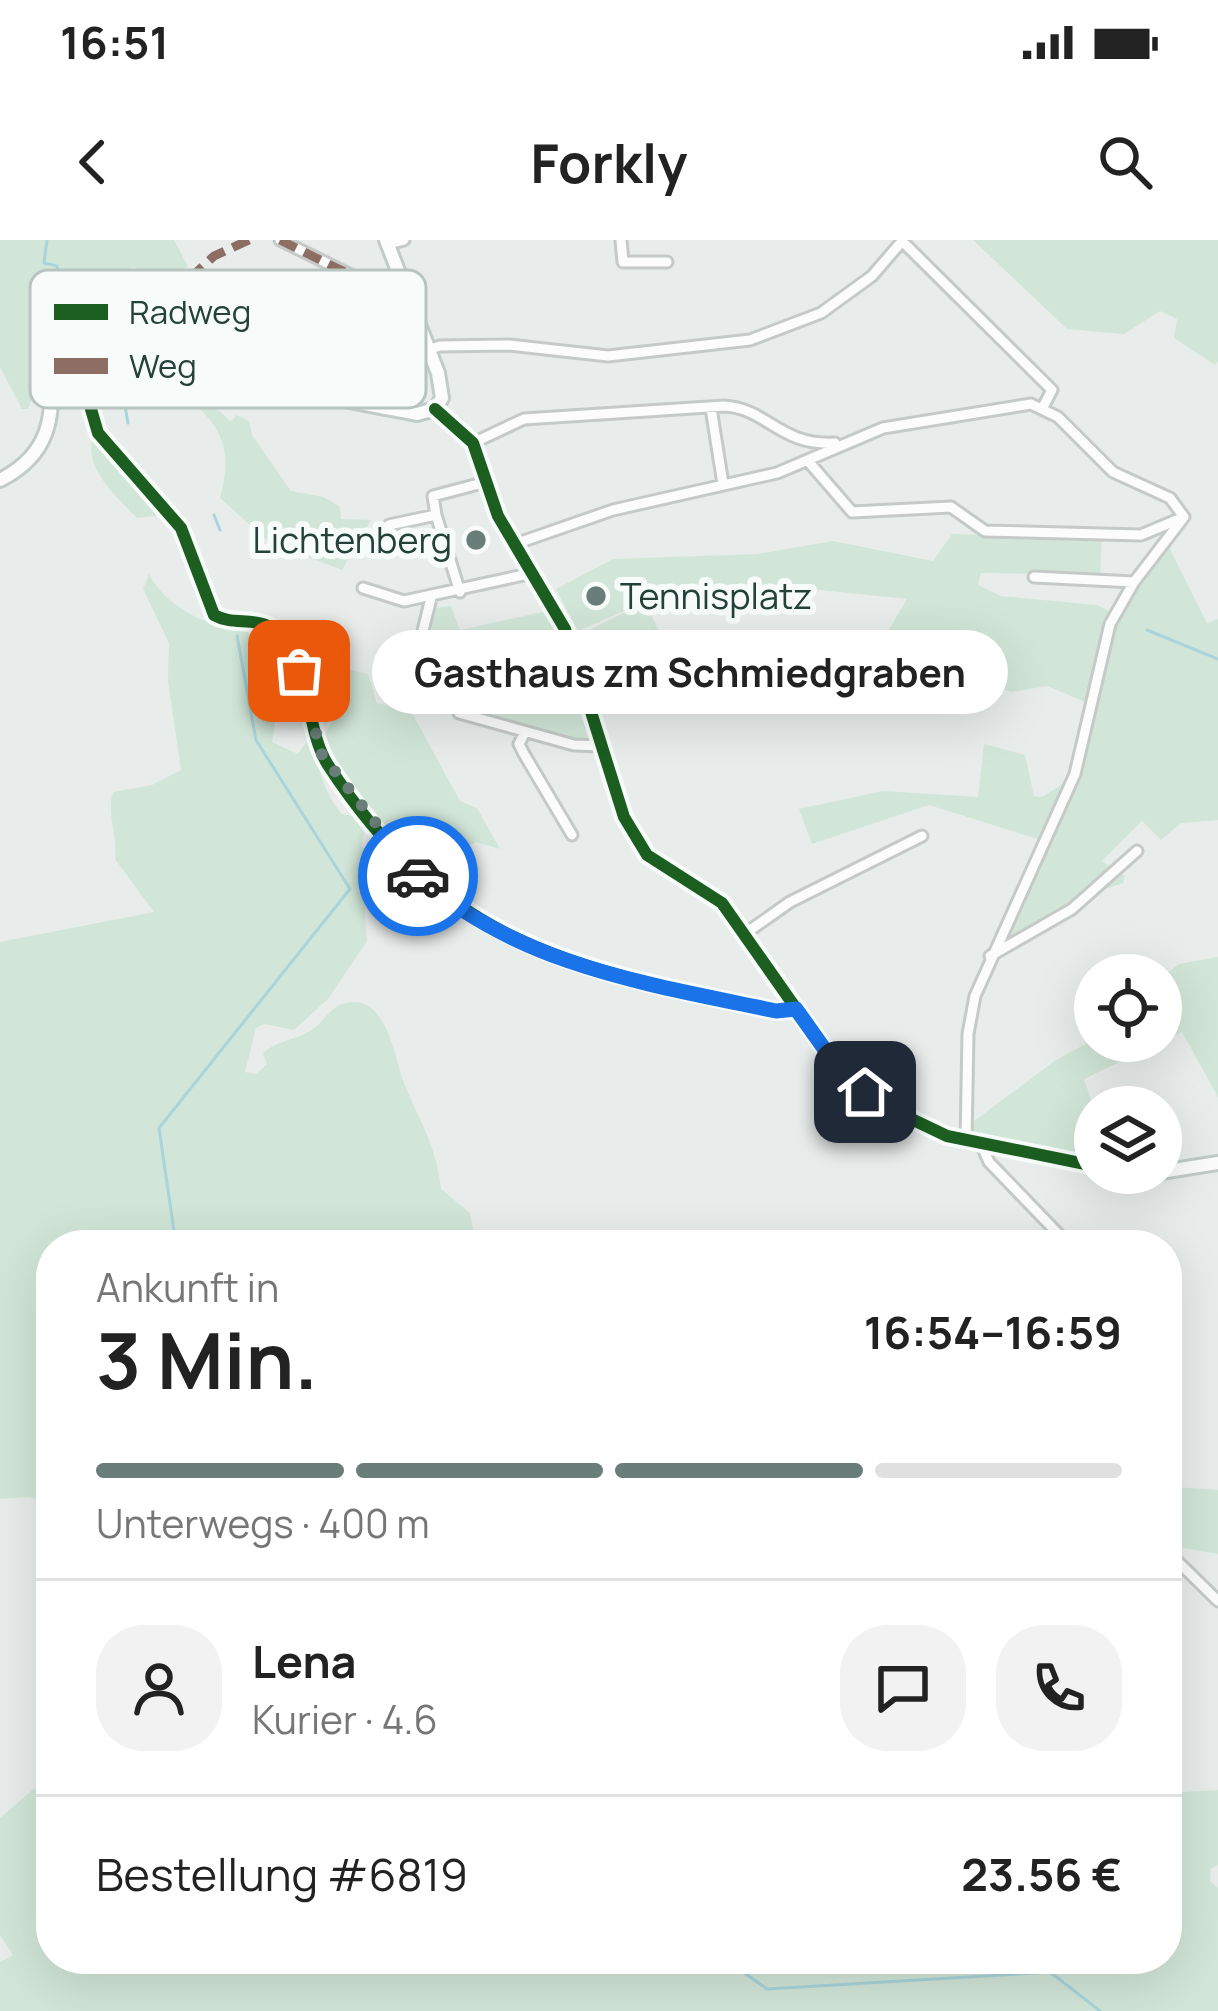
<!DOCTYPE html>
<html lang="de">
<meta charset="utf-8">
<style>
:root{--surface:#fff;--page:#f2f2f2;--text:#222;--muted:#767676;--line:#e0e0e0;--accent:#697e78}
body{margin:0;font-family:Manrope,sans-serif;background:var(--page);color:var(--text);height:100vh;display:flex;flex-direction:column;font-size:45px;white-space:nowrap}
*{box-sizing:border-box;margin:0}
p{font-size:39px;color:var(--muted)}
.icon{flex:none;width:66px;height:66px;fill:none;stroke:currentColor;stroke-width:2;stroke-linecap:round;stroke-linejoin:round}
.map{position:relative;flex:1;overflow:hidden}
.panel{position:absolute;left:36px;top:990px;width:1146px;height:744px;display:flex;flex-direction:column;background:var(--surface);border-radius:48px;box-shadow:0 12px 48px #0002}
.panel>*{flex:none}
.fabs{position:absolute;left:1074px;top:714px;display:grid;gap:24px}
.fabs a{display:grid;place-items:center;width:108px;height:108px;border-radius:50%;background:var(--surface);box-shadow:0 12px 48px #0002;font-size:60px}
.pin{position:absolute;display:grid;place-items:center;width:102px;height:102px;color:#fff;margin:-51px;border-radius:24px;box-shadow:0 6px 18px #0006}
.courier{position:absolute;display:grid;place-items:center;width:120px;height:120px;margin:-60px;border:9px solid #1a73e8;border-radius:50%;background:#fff;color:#222;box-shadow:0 3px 15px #0007}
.bubble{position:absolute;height:84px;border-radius:42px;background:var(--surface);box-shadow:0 12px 48px #0002;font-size:39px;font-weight:700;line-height:84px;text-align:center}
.overview em{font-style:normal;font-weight:700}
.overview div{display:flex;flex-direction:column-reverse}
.overview{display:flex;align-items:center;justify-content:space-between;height:204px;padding:0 60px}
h1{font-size:78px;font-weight:700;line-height:90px}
.bar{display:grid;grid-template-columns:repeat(4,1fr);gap:18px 12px;align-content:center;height:144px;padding:0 60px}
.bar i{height:15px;border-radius:9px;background:var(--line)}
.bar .active{background:var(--accent)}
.bar p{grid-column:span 4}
.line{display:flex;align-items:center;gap:30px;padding:0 60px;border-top:3px solid var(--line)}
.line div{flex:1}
.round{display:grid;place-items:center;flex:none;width:126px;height:126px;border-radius:48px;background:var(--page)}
.status{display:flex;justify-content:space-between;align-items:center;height:84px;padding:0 60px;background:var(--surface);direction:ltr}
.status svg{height:33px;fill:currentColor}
header{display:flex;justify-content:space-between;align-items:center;height:156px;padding:0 60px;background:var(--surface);font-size:54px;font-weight:700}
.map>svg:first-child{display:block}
.green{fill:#d1e6d8}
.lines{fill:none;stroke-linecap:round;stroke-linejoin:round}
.stream{stroke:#a9d4db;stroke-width:3}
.street-casing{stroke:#c5cac8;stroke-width:15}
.secondary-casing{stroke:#c3cbc8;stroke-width:18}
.street{stroke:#fcfcfc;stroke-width:9}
.secondary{stroke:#fcfcfc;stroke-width:12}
.quiet{stroke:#8d6e63;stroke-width:9;stroke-dasharray:18 9;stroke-linecap:butt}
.cycleway-casing{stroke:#f7fbf9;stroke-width:20}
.cycleway{stroke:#1b5e20;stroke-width:12}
.done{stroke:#697e78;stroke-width:12;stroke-dasharray:0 21.6}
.route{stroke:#1a73e8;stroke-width:15}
.poi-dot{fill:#697e78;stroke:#f7fbf9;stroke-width:4.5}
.labels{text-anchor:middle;stroke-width:12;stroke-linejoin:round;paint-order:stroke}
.poi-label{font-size:36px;fill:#24423a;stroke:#f7fbf9;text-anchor:end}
.key{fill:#f7fbf9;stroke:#b8c4c0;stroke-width:3}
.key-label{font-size:33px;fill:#24423a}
</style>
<div class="status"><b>16:51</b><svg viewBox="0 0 49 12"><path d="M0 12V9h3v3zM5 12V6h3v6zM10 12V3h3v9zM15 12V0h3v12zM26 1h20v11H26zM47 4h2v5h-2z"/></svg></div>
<header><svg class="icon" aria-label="back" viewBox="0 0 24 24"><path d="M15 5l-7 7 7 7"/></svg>Forkly<svg class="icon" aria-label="search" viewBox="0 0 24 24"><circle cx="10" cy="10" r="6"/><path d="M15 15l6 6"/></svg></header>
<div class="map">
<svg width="1218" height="1771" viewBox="0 0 1218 1771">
<rect width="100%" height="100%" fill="#e8edeb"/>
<path class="green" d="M 0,0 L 174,0 L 188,26 L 164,43 L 132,27 L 116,52 C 54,50 74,75 39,90 C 32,116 43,135 28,169 L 22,169 L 0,127 Z
M 973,0 L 1218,0 L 1218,121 L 1215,125 L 1174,98 L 1177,79 L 1160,71 L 1124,94 L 1067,89 Z
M 86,80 L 116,81 L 118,92 L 99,169 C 77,152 67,116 75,85 Z
M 203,155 L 231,182 L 236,175 L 249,181 L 252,195 L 291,251 L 324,257 L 340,267 L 341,279 L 371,280 L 342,330 L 270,303 L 220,258 C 231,218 227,192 194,164 Z
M 94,195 L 162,266 L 163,275 L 137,278 C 117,257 81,226 94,195 Z
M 952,294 L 1102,298 L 1100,335 L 981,333 L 978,345 L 1001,356 L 1097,365 L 1111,372 L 1088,463 L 1047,446 L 1012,452 L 875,413 L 907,359 L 801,348 L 645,361 L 681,438 L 675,440 L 643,375 L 658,408 L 602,437 L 580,395 L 638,365 L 578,391 L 556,349 L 613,319 L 757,314 L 833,301 L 933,321 Z
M 1169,307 L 1207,383 L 1218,379 L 1218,580 L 1181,583 L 1161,600 L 1142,581 L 1102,621 L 1125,636 L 1123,643 L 1094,653 L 993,716 C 1021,659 1056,602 1075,542 C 1106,444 1095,390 1169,307 Z
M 149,334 C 165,366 208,389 245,388 C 269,422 282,460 272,502 L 298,514 L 307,501 C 323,527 318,545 342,574 L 359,577 L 366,585 L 362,606 L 386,636 L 375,666 L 372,647 L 363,648 L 367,701 L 328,759 L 294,790 L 264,784 L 256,788 L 245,832 L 256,834 L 267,824 L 263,813 C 279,799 298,800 313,789 C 323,782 330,768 342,764 C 387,749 394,818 404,843 C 420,882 437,907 441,949 L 470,973 L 476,1005 L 51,1005 L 51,1264 L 29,1257 L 0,1259 L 0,702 L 154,672 L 115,619 C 118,594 106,575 113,552 L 152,545 L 181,530 L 168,441 L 169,403 L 143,349 Z
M 451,366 L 460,390 L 547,371 L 565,400 L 592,500 L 573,501 L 417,460 L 436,368 Z
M 351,430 L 368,434 L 377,463 L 411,471 L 460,561 L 477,568 L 500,609 L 476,602 C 455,616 395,595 377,579 C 355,560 337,523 323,498 L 337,473 L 332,443 Z
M 984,504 L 1025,515 L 1034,556 L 1042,557 L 1069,540 L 1044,601 L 929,565 L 812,604 L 799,569 L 883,551 L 978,557 Z
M 1218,717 L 1218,857 L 1182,792 L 1084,839 L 1095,872 L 1095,922 L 958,893 L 1056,820 L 1095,799 L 1161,801 L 1161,738 L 1179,724 Z
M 1176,1247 L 1218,1250 L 1218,1314 L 1167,1305 L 1167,1250 Z
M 51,1534 L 51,1719 L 1167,1719 L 1167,1553 L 1218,1550 L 1218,1625 L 1211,1629 L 1210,1641 L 1218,1648 L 1218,1771 L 0,1771 L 0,1722 L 13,1715 L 0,1695 L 0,1578 Z"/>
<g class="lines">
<path class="stream" d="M 47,0 L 44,23 L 57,26 L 60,47 L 79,53
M 86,83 L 99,129 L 123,155 L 128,183
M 214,275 L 220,290
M 1147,390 L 1218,419
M 176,1005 L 159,888 L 350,649 L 256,500 L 237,396
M 725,1719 L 767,1749 L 1050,1732 L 1100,1771"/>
<defs>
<path id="street" d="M 280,0 L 361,40 L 400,41
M 621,0 L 623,22 L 667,22
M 901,0 L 1052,150 L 1043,167
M 387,4 L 404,0
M 183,45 L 255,95 L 324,112
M 56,94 L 73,108 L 98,193 L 181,288 L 214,375 C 233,386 256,376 275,390 C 313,419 303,486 328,525 C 447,708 577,729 776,771 L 796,769
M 315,151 L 324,112 L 338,103 L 414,114 L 440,106 L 509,105 L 608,116 L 750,100 L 821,73 L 872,36 L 903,0
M 711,168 L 723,244
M 473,203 L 524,179 L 724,166 C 767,168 779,206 835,203
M 808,221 L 852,272 L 951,267 L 985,291 L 1141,295 L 1184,277
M 436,275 L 433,256 L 486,242
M 389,285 L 436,275 L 460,352
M 515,304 L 613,270 L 777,233 L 883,188 L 1031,164 L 1058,177 L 1113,232 L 1170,258 L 1184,277
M 1034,337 L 1134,342
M 363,348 L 404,361 L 533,333
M 418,411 L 431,358
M 459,473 L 574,505 L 602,506
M 525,492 L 519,504 L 524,514 L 572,595
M 746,693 L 790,662 L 922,596
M 990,716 L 1072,669 L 1137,611
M 966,901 L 968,794 L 975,756 L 1075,534 L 1110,384 L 1134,342 L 1184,277
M 981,904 L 989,922 L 1069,1005
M 1167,1311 L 1218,1361"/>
<path id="secondary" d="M 386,0 L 438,133 L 442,158 L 435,169
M 435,169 L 473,203 L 498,276 L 565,389 L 624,577 L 647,615 L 722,663 L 828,814 L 880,864 L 947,896 L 1095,926
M 0,240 C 91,194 22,109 72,76 C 114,49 159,100 195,117 C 262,149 345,159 417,174 L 435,169
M 1161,932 L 1218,923"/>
</defs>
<use href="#street" class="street-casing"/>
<use href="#secondary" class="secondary-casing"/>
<use href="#street" class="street"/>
<use href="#secondary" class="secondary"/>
<path class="quiet" d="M 249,0 L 214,16 L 183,45 L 255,95 L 324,112
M 280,0 L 361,40 L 400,41
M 335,104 L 339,68 L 353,37"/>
<defs>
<path id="cycleway" d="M 56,94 L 73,108 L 98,193 L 181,288 L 214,375 C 233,386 256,376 275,390 C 313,419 303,486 328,525 C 447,708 577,729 776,771 L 796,769
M 435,169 L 473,203 L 498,276 L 565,389 L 624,577 L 647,615 L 722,663 L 828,814 L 880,864 L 947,896 L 1095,926"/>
</defs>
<use href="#cycleway" class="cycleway-casing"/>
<use href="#cycleway" class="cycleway"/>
</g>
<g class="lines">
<path class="done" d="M 299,431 L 322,515 L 418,636"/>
<path class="route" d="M 418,636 C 519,726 649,744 776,771 L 796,769 L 828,814 L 865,852"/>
</g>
<g class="poi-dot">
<circle cx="476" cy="300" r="12"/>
<circle cx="596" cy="356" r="12"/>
</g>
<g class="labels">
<g class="poi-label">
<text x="452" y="313">Lichtenberg</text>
<text x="620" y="369" text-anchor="start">Tennisplatz</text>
</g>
</g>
<rect x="30" y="30" width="396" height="138" rx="18" class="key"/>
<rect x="54" y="64" width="54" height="16" fill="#1b5e20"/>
<rect x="54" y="118" width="54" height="16" fill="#8d6e63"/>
<g class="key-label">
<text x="129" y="84">Radweg</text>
<text x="129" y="138">Weg</text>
</g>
</svg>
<div class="fabs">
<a><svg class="icon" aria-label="locate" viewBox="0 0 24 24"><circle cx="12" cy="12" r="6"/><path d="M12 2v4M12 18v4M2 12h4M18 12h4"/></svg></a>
<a><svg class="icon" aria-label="layers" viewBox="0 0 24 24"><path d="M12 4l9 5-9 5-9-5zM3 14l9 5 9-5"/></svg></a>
</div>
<div class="pin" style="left:299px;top:431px;background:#ea580c"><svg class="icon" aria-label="bag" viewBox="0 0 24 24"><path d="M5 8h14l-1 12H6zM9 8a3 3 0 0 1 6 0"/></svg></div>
<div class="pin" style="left:865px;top:852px;background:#1f2937"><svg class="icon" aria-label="home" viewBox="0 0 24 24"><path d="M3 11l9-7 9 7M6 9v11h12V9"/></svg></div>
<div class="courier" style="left:418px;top:636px"><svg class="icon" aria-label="car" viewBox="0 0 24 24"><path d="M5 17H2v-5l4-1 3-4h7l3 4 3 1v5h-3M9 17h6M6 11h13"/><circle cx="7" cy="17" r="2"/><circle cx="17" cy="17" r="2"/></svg></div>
<div class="bubble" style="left:372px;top:390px;width:636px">Gasthaus zm Schmiedgraben</div>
<section class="panel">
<div class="overview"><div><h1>3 Min.</h1><p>Ankunft in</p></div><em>16:54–16:59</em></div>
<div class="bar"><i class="active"></i><i class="active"></i><i class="active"></i><i></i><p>Unterwegs · 400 m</p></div>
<div class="line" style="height:216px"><a class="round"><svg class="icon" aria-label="person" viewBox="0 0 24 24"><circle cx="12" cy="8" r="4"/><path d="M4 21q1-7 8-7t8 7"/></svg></a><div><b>Lena</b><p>Kurier · 4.6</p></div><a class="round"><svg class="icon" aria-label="chat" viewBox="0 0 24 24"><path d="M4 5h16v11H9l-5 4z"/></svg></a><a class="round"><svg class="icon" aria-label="phone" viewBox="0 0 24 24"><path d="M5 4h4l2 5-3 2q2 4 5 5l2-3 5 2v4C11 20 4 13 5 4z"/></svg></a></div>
<div class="line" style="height:156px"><div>Bestellung #6819</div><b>23.56 €</b></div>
</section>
</div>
